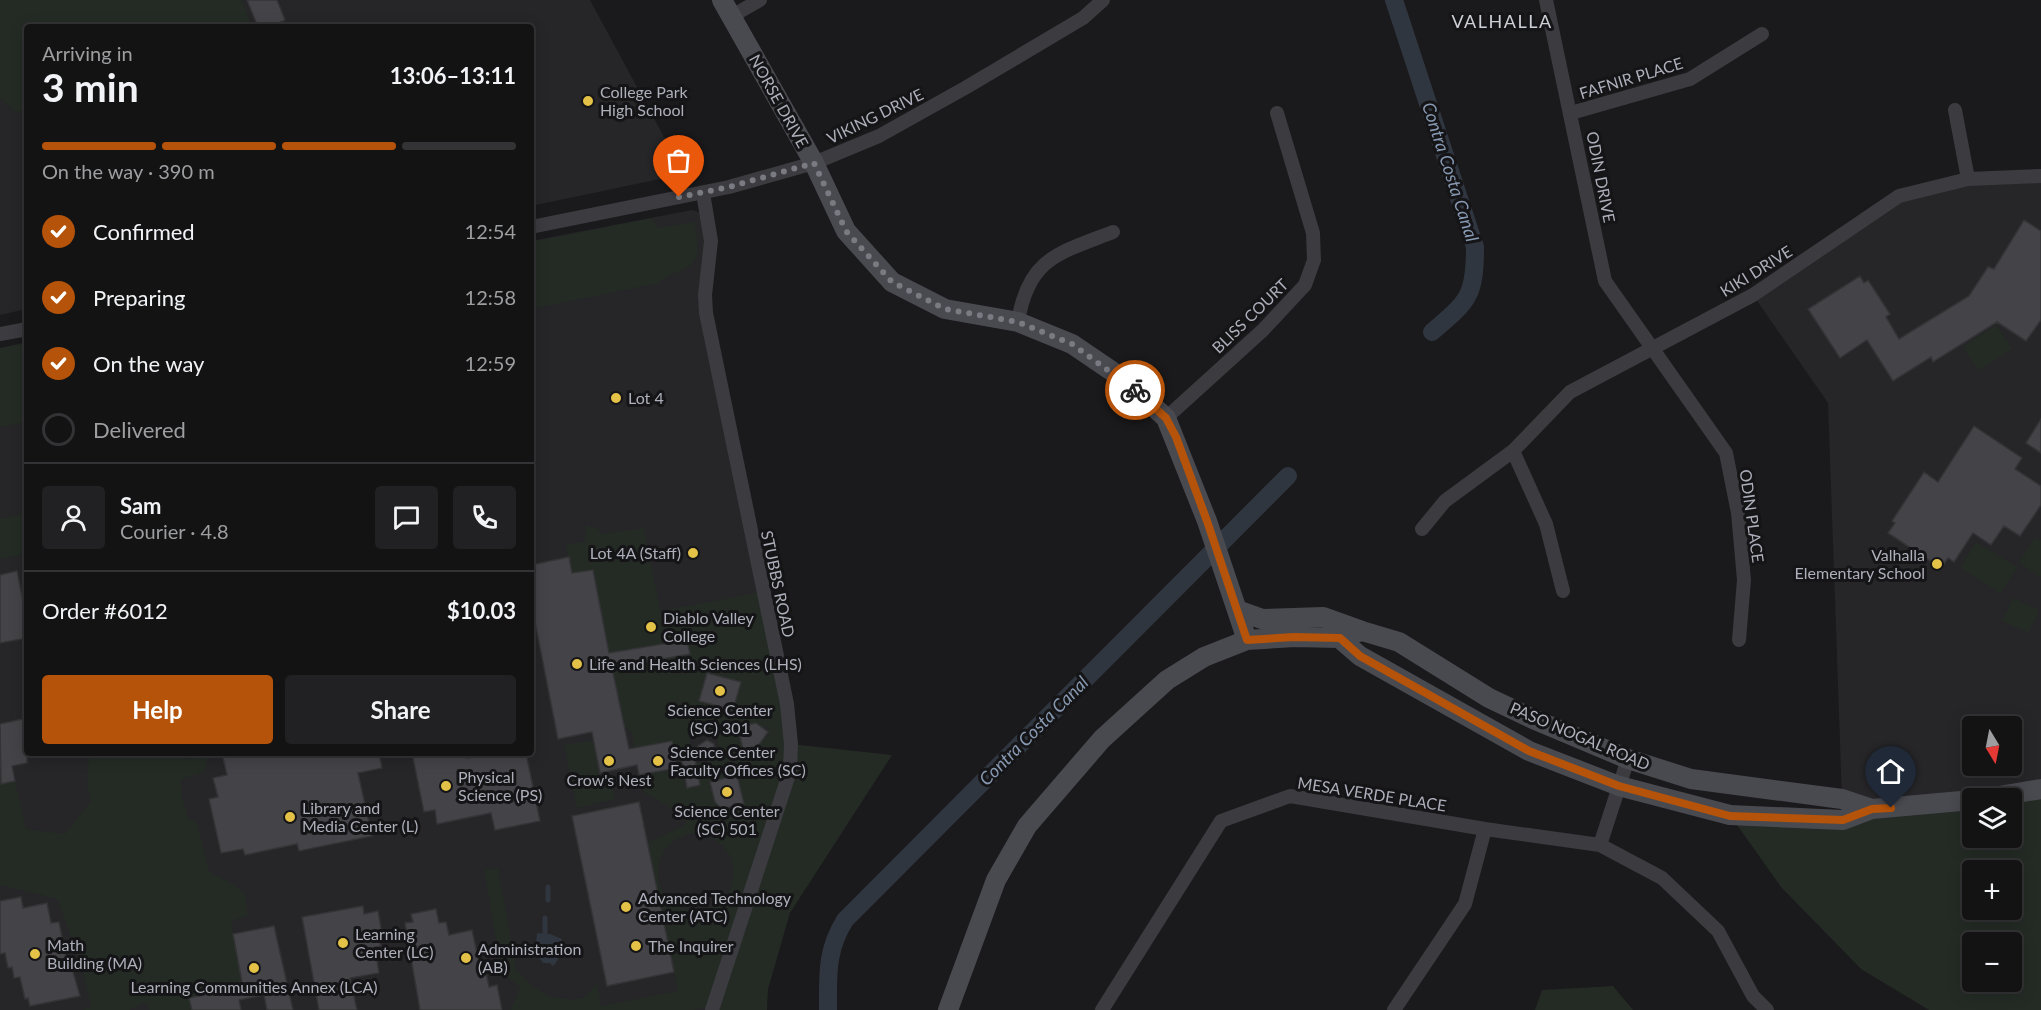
<!DOCTYPE html>
<meta charset="utf-8">
<style>
:root{--surface:#141314;--page:#212022;--text:#f1f3f6;--muted:#9d9ea0;--line:#333234;--accent:#b45309}
body{margin:0;font-family:Lato,sans-serif;background:var(--page);color:var(--text);height:100vh;display:flex;flex-direction:column;font-size:22px;white-space:nowrap}
*{box-sizing:border-box;margin:0}
p{font-size:20px;color:var(--muted)}
.icon{flex:none;width:33px;height:33px;fill:none;stroke:currentColor;stroke-width:2;stroke-linecap:round;stroke-linejoin:round}
.map{position:relative;flex:1;overflow:hidden}
.panel{position:absolute;left:24px;top:24px;width:510px;height:732px;display:flex;flex-direction:column;background:var(--surface);border-radius:6px;box-shadow:0 3px 15px #0003,0 0 0 2px var(--line)}
.panel>*{flex:none}
.needle{width:39px;rotate:170deg}
.tools{position:absolute;left:1962px;top:716px;display:grid;gap:12px}
.tools a{display:grid;place-items:center;width:60px;height:60px;border-radius:6px;background:var(--surface);box-shadow:0 3px 15px #0003,0 0 0 2px var(--line);font-size:30px}
.pin{position:absolute;display:grid;place-items:center;width:51px;height:51px;color:#fff;margin:-62px -26px;border-radius:50% 50% 50% 0;rotate:-45deg;box-shadow:0 0 6px #0007}
.pin .icon{rotate:45deg}
.courier{position:absolute;display:grid;place-items:center;width:60px;height:60px;margin:-30px;border:4px solid #b45309;border-radius:50%;background:#fff;color:#222;box-shadow:0 2px 8px #0007}
.overview em{font-style:normal;font-weight:700}
.overview div{display:flex;flex-direction:column-reverse}
.overview{display:flex;align-items:center;justify-content:space-between;height:102px;padding:0 18px}
h1{font-size:39px;font-weight:700;line-height:45px}
.bar{display:grid;grid-template-columns:repeat(4,1fr);gap:9px 6px;align-content:center;height:72px;padding:0 18px}
.bar i{height:8px;border-radius:4px;background:var(--line)}
.bar .active{background:var(--accent)}
.bar p{grid-column:span 4}
.line{display:flex;align-items:center;gap:15px;padding:0 18px;border-top:2px solid var(--line)}
.line div{flex:1}
.round{display:grid;place-items:center;flex:none;width:63px;height:63px;border-radius:6px;background:var(--page)}
ol{padding:0 18px;list-style:none}
li{display:flex;align-items:center;gap:18px;height:66px}
li p{margin-inline-start:auto}
li .icon{padding:6px;border-radius:50%;background:var(--accent);color:#fff;stroke-width:4}
li:last-child{color:var(--muted)}
li i{width:33px;height:33px;border:3px solid var(--line);border-radius:50%}
.primary-button{display:flex;gap:12px;margin-top:auto;padding:12px 18px}
.primary-button a{flex:1;height:69px;border-radius:6px;background:var(--accent);color:#fff;font-size:24px;font-weight:700;line-height:69px;text-align:center}
.primary-button a+a{background:var(--page);color:var(--text)}
.map>svg:first-child{display:block}
.built{fill:#262528;fill-rule:evenodd}
.green{fill:#242b25;fill-rule:evenodd}
.water{fill:#30363f}
.lines{fill:none;stroke-linecap:round;stroke-linejoin:round}
.stream{stroke:#30363f;stroke-width:5}
.canal{stroke:#30363f;stroke-width:18}
.building{fill:#444448;stroke:#343437;stroke-width:1.5}
.street{stroke:#3b3b40;stroke-width:14}
.secondary{stroke:#494a50;stroke-width:20}
.done{stroke:#7a7a82;stroke-width:6;stroke-dasharray:0 10.8}
.route{stroke:#b45309;stroke-width:8}
.poi-dot{fill:#e4c248;stroke:#151416;stroke-width:2}
.labels{text-anchor:middle;stroke-width:6;stroke-linejoin:round;paint-order:stroke}
.street-label{font-size:16px;fill:#adafba;stroke:#151416}
.poi-label{font-size:16px;fill:#adafba;stroke:#151416;text-anchor:start}
.neighbourhood-label{font-size:18px;letter-spacing:1.5px;fill:#cdcfd6;stroke:#151416}
.water-label{font-size:18px;font-style:italic;fill:#8799b2;stroke:#151416}
</style>
<div class="map">
<svg width="2041" height="1010" viewBox="0 0 2041 1010">
<rect width="100%" height="100%" fill="#1a191b"/>
<path class="built" d="M 0,0 L 590,0 L 684,174 L 531,206 L 531,27 L 27,27 L 27,309 L 0,315 Z
M 2041,176 L 2041,789 L 1972,800 L 1842,799 L 1828,403 L 1753,295 L 1899,196 L 1968,179 ZM 1972,726 L 2012,726 L 2012,765 L 1972,765 Z
M 692,210 L 707,215 L 709,299 L 787,704 L 712,1010 L 0,1010 L 0,348 L 27,342 L 27,753 L 531,753 L 531,241 Z"/>
<path class="green" d="M 0,0 L 242,0 L 252,27 L 27,27 L 27,110 L 16,112 L 0,98 Z
M 652,218 L 657,228 L 694,222 C 697,236 703,257 688,267 C 678,274 668,273 659,283 L 531,309 L 531,242 Z
M 1996,325 L 2012,349 L 1978,371 L 1963,347 Z
M 27,343 L 27,448 L 22,423 L 0,427 L 0,348 Z
M 27,513 L 27,554 L 0,559 L 0,519 Z
M 586,525 L 599,529 L 600,534 L 644,528 L 660,611 L 762,592 L 791,744 L 892,755 L 790,913 L 768,989 L 767,1010 L 712,1010 L 713,1006 L 694,1010 L 511,1010 L 520,987 L 502,973 L 484,870 L 498,868 L 516,969 L 532,987 L 550,996 L 572,1000 L 585,997 L 597,983 L 601,1006 L 678,991 L 647,843 L 687,824 L 679,812 L 645,793 L 639,775 L 677,768 L 677,765 L 681,764 L 680,757 L 675,757 L 672,741 L 634,748 L 632,732 L 624,726 L 593,570 L 572,573 L 566,544 L 585,542 ZM 687,640 L 689,654 L 632,664 L 630,650 ZM 707,673 L 741,682 L 733,710 L 699,701 ZM 756,723 L 763,728 L 768,727 L 769,737 L 764,738 L 758,746 L 743,749 L 738,727 ZM 699,726 L 716,731 L 721,759 L 695,764 L 687,729 ZM 737,775 L 744,804 L 722,808 L 715,802 L 710,782 ZM 697,833 C 749,841 743,912 694,910 C 645,907 646,837 697,833 Z
M 2035,537 L 2041,540 L 2041,577 L 2019,563 Z
M 1976,542 L 2017,567 L 2001,593 L 1960,568 Z
M 2013,598 L 2039,610 L 2029,633 L 2002,621 Z
M 593,740 L 601,779 L 611,778 L 615,799 L 577,808 L 564,745 Z
M 89,753 L 184,753 L 185,759 L 209,756 L 203,773 L 181,779 L 182,798 L 188,818 L 197,824 L 209,871 L 245,892 L 248,916 L 231,921 L 242,982 L 204,990 L 204,995 L 189,998 L 192,1010 L 149,1010 L 147,1002 L 129,1010 L 82,1010 L 91,1008 C 85,970 70,934 57,899 L 0,885 L 0,777 L 2,784 L 15,781 L 26,829 L 65,834 L 91,801 L 87,787 Z
M 2041,789 L 2041,1010 L 1929,1010 L 1861,969 L 1781,887 L 1730,815 L 1843,820 L 1972,800 L 1972,837 L 2012,837 L 2012,798 ZM 1972,870 L 2012,870 L 2012,909 L 1972,909 ZM 1972,942 L 2012,942 L 2012,981 L 1972,981 Z
M 1613,986 L 1633,1010 L 1535,1010 L 1542,990 Z"/>
<path class="water" d="M 537,933 L 550,934 L 562,939 C 562,948 560,960 553,966 L 550,963 L 543,963 C 534,953 536,945 537,933 Z"/>
<g class="lines">
<path class="stream" d="M 548,900 L 548,887
M 545,934 L 545,918"/>
<path class="canal" d="M 1394,0 L 1475,247 C 1475,297 1468,301 1432,332
M 828,1010 C 828,976 826,950 845,920 L 1288,476"/>
</g>
<path class="building" d="M 247,0 L 277,0 L 285,20 L 276,24 L 278,27 L 258,27 Z
M 2024,220 L 2041,231 L 2041,320 L 2026,341 L 1997,322 L 1933,362 L 1931,357 L 1893,381 L 1867,340 L 1840,358 L 1808,309 L 1860,276 L 1864,283 L 1868,280 L 1890,314 L 1886,317 L 1899,339 L 1969,296 L 1988,267 L 1994,269 Z
M 2041,419 L 2041,453 L 2026,443 Z
M 1974,426 L 2022,458 L 2015,469 L 2041,486 L 2041,505 L 2020,536 L 2004,526 L 1991,545 L 1973,533 L 1954,562 L 1948,558 L 1941,568 L 1888,533 L 1895,523 L 1892,521 L 1924,472 L 1938,482 Z
M 569,557 L 572,573 L 593,570 L 609,653 L 687,640 L 690,654 L 612,668 L 629,749 L 672,741 L 677,768 L 639,775 L 637,765 L 600,773 L 592,732 L 558,739 L 531,602 L 531,565 Z
M 17,571 L 27,621 L 27,638 L 0,643 L 0,575 Z
M 707,673 L 741,682 L 733,710 L 699,701 Z
M 27,718 L 27,763 L 12,766 L 15,781 L 1,784 L 0,724 Z
M 756,723 L 768,732 L 758,746 L 743,749 L 738,727 Z
M 707,740 L 714,744 L 714,752 L 708,756 L 698,756 L 698,746 Z
M 222,753 L 379,753 L 382,768 L 358,773 L 372,836 L 299,851 L 297,844 L 245,855 L 243,849 L 221,853 L 209,799 L 218,797 L 213,778 L 227,775 Z
M 412,753 L 466,753 L 467,758 L 493,753 L 526,753 L 540,821 L 495,830 L 491,813 L 437,824 L 435,810 L 424,812 Z
M 694,754 L 700,785 L 687,788 L 681,756 Z
M 737,775 L 744,804 L 722,809 L 715,802 L 710,782 Z
M 639,802 L 674,972 L 607,986 L 572,816 Z
M 21,897 L 23,908 L 47,903 L 51,923 L 59,922 L 66,958 L 69,958 L 80,996 L 30,1006 L 28,998 L 25,999 L 20,977 L 14,978 L 12,967 L 8,968 L 5,953 L 0,954 L 0,901 Z
M 363,906 L 364,914 L 378,911 L 383,939 L 379,940 L 381,946 L 375,947 L 379,973 L 350,978 L 357,1010 L 319,1010 L 302,917 Z
M 436,909 L 439,923 L 446,922 L 449,935 L 472,930 L 479,962 L 484,962 L 489,987 L 497,985 L 502,1010 L 420,1010 L 405,923 L 413,922 L 411,914 Z
M 274,926 L 293,1010 L 267,1010 L 264,995 L 239,1000 L 241,1010 L 192,1010 L 189,998 L 204,995 L 204,990 L 242,982 L 233,934 Z"/>
<g class="lines">
<path class="street" d="M 1546,0 L 1605,281 L 1726,453 L 1738,513 L 1744,580 L 1739,640
M 732,16 L 760,0
M 1955,110 L 1968,179
M 1571,113 L 1690,79 L 1762,34
M 703,193 L 711,241 L 705,295 L 706,313 L 787,704 L 791,744 L 790,771 L 712,1010
M 531,227 L 729,187 L 814,163 L 879,136 L 965,88 L 1083,18 L 1103,0
M 1018,322 C 1028,258 1059,253 1113,232
M 0,334 L 27,329
M 1166,418 L 1263,330 L 1305,285 L 1314,260 L 1313,233 L 1277,113
M 1513,451 L 1546,524 L 1563,591
M 1422,529 L 1445,501 L 1513,451 L 1570,392 L 1753,295 L 1899,196 L 1968,179 L 2041,176
M 1600,845 L 1628,759
M 1102,1010 L 1221,821 L 1290,796 L 1485,829 L 1600,845 L 1662,878 L 1718,931 L 1753,996 L 1767,1010
M 1394,1010 L 1465,904 L 1485,829"/>
<path class="secondary" d="M 722,0 L 814,163 L 846,231 L 892,282 L 945,309 L 1018,322 L 1072,344 L 1122,378 L 1166,418 L 1207,521 L 1247,640
M 1237,610 L 1262,619 L 1323,617 L 1362,631
M 1987,798 L 2041,789
M 1872,809 L 1842,799 L 1691,779 L 1628,759 L 1533,719 L 1489,698 L 1399,642 L 1362,631 L 1339,638 L 1360,656 L 1529,751 L 1619,786 L 1730,815 L 1843,820 L 1872,809 L 1972,800
M 948,1010 L 996,880 L 1027,826 L 1102,739 L 1167,680 L 1204,657 L 1247,640 L 1295,637 L 1339,638"/>
</g>
<g class="lines">
<path class="done" d="M 679,197 L 729,187 L 814,163 L 846,231 L 892,282 L 945,309 L 1018,322 L 1072,344 L 1135,390"/>
<path class="route" d="M 1135,390 L 1166,418 L 1176,437 L 1207,521 L 1247,640 L 1294,637 L 1340,638 L 1360,656 L 1529,751 L 1619,786 L 1730,816 L 1843,820 L 1872,809 L 1891,808"/>
</g>
<g class="poi-dot">
<circle cx="588" cy="101" r="6"/>
<circle cx="616" cy="398" r="6"/>
<circle cx="693" cy="553" r="6"/>
<circle cx="1937" cy="564" r="6"/>
<circle cx="651" cy="627" r="6"/>
<circle cx="577" cy="664" r="6"/>
<circle cx="720" cy="691" r="6"/>
<circle cx="609" cy="761" r="6"/>
<circle cx="658" cy="761" r="6"/>
<circle cx="446" cy="786" r="6"/>
<circle cx="727" cy="792" r="6"/>
<circle cx="290" cy="817" r="6"/>
<circle cx="626" cy="907" r="6"/>
<circle cx="343" cy="943" r="6"/>
<circle cx="636" cy="946" r="6"/>
<circle cx="35" cy="954" r="6"/>
<circle cx="466" cy="958" r="6"/>
<circle cx="254" cy="968" r="6"/>
</g>
<g class="labels">
<g class="street-label">
<text transform="translate(1631 78) rotate(-17)" y="6">FAFNIR PLACE</text>
<text transform="translate(779 101) rotate(61)" y="6">NORSE DRIVE</text>
<text transform="translate(875 116) rotate(-26)" y="6">VIKING DRIVE</text>
<text transform="translate(1601 177) rotate(79)" y="6">ODIN DRIVE</text>
<text transform="translate(1756 271) rotate(-32)" y="6">KIKI DRIVE</text>
<text transform="translate(1250 316) rotate(-44)" y="6">BLISS COURT</text>
<text transform="translate(1752 516) rotate(82)" y="6">ODIN PLACE</text>
<text transform="translate(778 584) rotate(78)" y="6">STUBBS ROAD</text>
<text transform="translate(1580 736) rotate(23)" y="6">PASO NOGAL ROAD</text>
<text transform="translate(1372 794) rotate(9)" y="6">MESA VERDE PLACE</text>
</g>
<g class="poi-label">
<text x="600" y="98">College Park<tspan x="600" dy="18">High School</tspan></text>
<text x="628" y="404">Lot 4</text>
<text x="681" y="559" text-anchor="end">Lot 4A (Staff)</text>
<text x="1925" y="561" text-anchor="end">Valhalla<tspan x="1925" dy="18">Elementary School</tspan></text>
<text x="663" y="624">Diablo Valley<tspan x="663" dy="18">College</tspan></text>
<text x="589" y="670">Life and Health Sciences (LHS)</text>
<text x="720" y="716" text-anchor="middle">Science Center<tspan x="720" dy="18">(SC) 301</tspan></text>
<text x="670" y="758">Science Center<tspan x="670" dy="18">Faculty Offices (SC)</tspan></text>
<text x="458" y="783">Physical<tspan x="458" dy="18">Science (PS)</tspan></text>
<text x="609" y="786" text-anchor="middle">Crow's Nest</text>
<text x="302" y="814">Library and<tspan x="302" dy="18">Media Center (L)</tspan></text>
<text x="727" y="817" text-anchor="middle">Science Center<tspan x="727" dy="18">(SC) 501</tspan></text>
<text x="638" y="904">Advanced Technology<tspan x="638" dy="18">Center (ATC)</tspan></text>
<text x="355" y="940">Learning<tspan x="355" dy="18">Center (LC)</tspan></text>
<text x="47" y="951">Math<tspan x="47" dy="18">Building (MA)</tspan></text>
<text x="648" y="952">The Inquirer</text>
<text x="478" y="955">Administration<tspan x="478" dy="18">(AB)</tspan></text>
<text x="254" y="993" text-anchor="middle">Learning Communities Annex (LCA)</text>
</g>
<g class="neighbourhood-label">
<text x="1502" y="28">VALHALLA</text>
</g>
<g class="water-label">
<text transform="translate(1450 172) rotate(72)" y="6">Contra Costa Canal</text>
<text transform="translate(1034 731) rotate(-45)" y="6">Contra Costa Canal</text>
</g>
</g>
</svg>
<div class="tools">
<a><svg class="needle" viewBox="-14 -14 28 28"><path d="M0-13l5 13h-10z" fill="#e53935"/><path d="M0 13l5-13h-10z" fill="#9d9ea0"/></svg></a>
<a><svg class="icon" aria-label="layers" viewBox="0 0 24 24"><path d="M12 4l9 5-9 5-9-5zM3 14l9 5 9-5"/></svg></a>
<a>+</a>
<a>−</a>
</div>
<div class="pin" style="left:679px;top:197px;background:#ea580c"><svg class="icon" aria-label="bag" viewBox="0 0 24 24"><path d="M5 8h14l-1 12H6zM9 8a3 3 0 0 1 6 0"/></svg></div>
<div class="pin" style="left:1891px;top:808px;background:#1f2937"><svg class="icon" aria-label="home" viewBox="0 0 24 24"><path d="M3 11l9-7 9 7M6 9v11h12V9"/></svg></div>
<div class="courier" style="left:1135px;top:390px"><svg class="icon" aria-label="bike" viewBox="0 0 24 24"><circle cx="6" cy="16" r="4"/><circle cx="18" cy="16" r="4"/><path d="M6 16l4-8h5l3 8M10 8l3 8H6M13 5h3"/></svg></div>
<section class="panel">
<div class="overview"><div><h1>3 min</h1><p>Arriving in</p></div><em>13:06–13:11</em></div>
<div class="bar"><i class="active"></i><i class="active"></i><i class="active"></i><i></i><p>On the way · 390 m</p></div>
<ol>
<li><svg class="icon" aria-label="check" viewBox="0 0 24 24"><path d="M5 12l5 5 9-10"/></svg>Confirmed<p>12:54</p></li>
<li><svg class="icon" aria-label="check" viewBox="0 0 24 24"><path d="M5 12l5 5 9-10"/></svg>Preparing<p>12:58</p></li>
<li><svg class="icon" aria-label="check" viewBox="0 0 24 24"><path d="M5 12l5 5 9-10"/></svg>On the way<p>12:59</p></li>
<li><i></i>Delivered</li>
</ol>
<div class="line" style="height:108px"><a class="round"><svg class="icon" aria-label="person" viewBox="0 0 24 24"><circle cx="12" cy="8" r="4"/><path d="M4 21q1-7 8-7t8 7"/></svg></a><div><b>Sam</b><p>Courier · 4.8</p></div><a class="round"><svg class="icon" aria-label="chat" viewBox="0 0 24 24"><path d="M4 5h16v11H9l-5 4z"/></svg></a><a class="round"><svg class="icon" aria-label="phone" viewBox="0 0 24 24"><path d="M5 4h4l2 5-3 2q2 4 5 5l2-3 5 2v4C11 20 4 13 5 4z"/></svg></a></div>
<div class="line" style="height:78px"><div>Order #6012</div><b>$10.03</b></div>
<div class="primary-button"><a>Help</a><a>Share</a></div>
</section>
</div>
